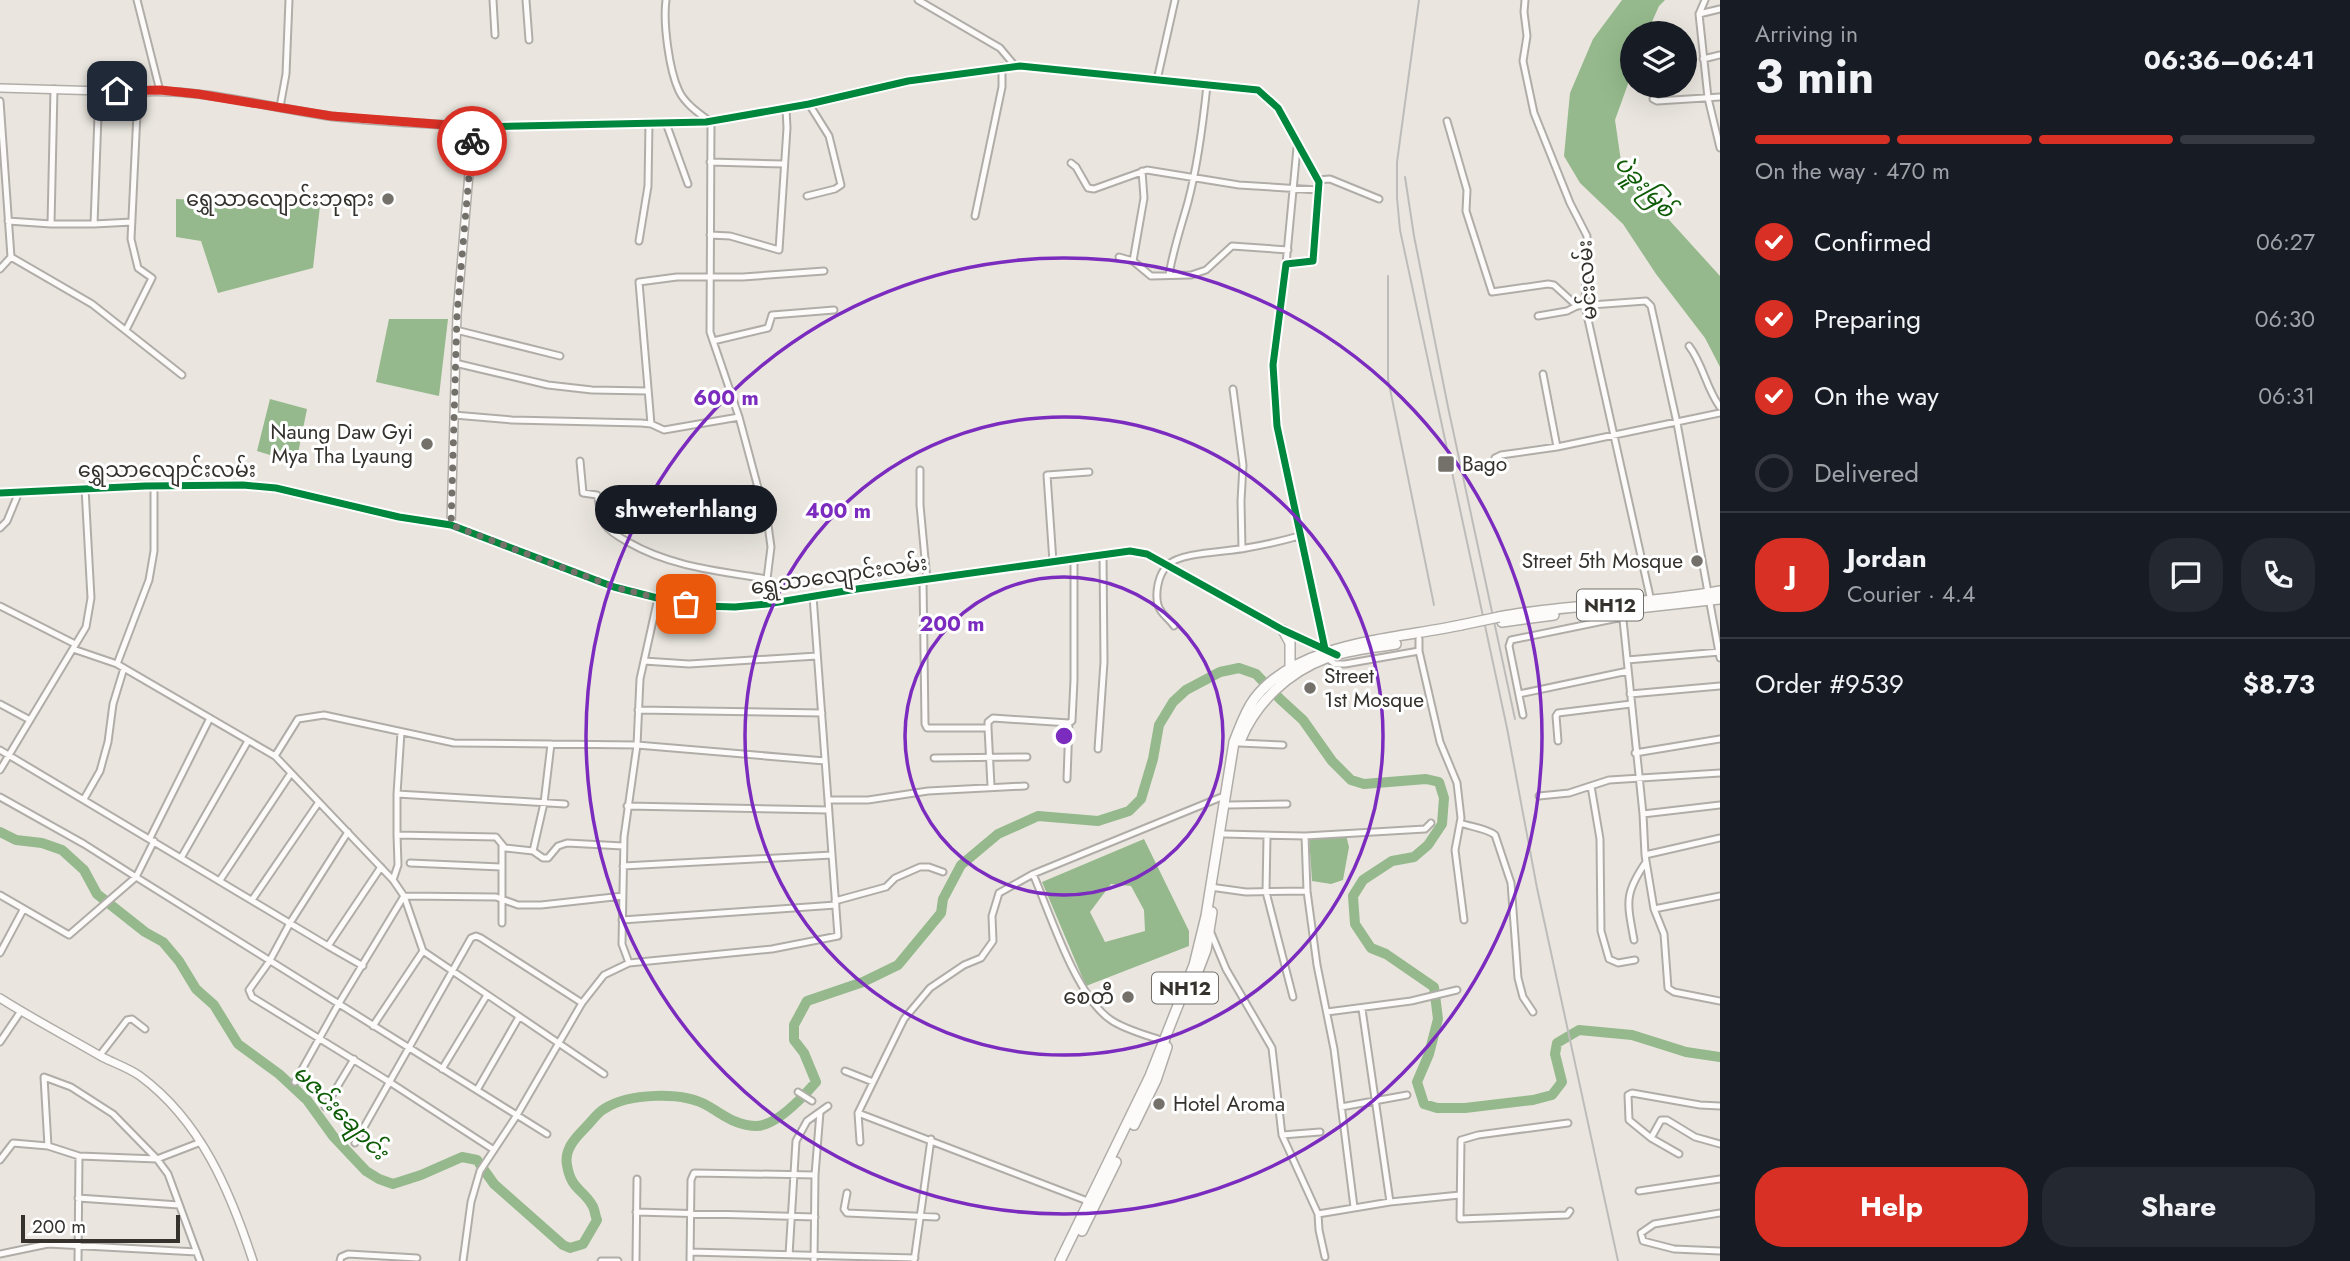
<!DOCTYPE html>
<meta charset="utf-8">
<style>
:root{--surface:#171b24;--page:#242831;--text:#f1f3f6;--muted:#9ea1a6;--line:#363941;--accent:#d93025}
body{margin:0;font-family:Jost,"Noto Sans Myanmar",sans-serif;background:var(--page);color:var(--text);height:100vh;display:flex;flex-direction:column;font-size:26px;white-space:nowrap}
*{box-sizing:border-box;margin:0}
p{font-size:23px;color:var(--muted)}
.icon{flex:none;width:38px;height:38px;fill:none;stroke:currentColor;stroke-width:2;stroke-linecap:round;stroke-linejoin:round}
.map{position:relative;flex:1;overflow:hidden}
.sheet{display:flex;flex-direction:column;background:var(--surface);width:630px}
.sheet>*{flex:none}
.controls{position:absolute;left:1620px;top:21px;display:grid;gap:14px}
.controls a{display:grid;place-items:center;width:77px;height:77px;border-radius:50%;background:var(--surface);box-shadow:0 7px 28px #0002;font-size:35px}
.scale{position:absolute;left:21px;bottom:18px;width:159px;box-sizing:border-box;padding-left:7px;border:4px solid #35322d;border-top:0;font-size:19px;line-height:24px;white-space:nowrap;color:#35322d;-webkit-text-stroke:5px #fff;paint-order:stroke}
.pin{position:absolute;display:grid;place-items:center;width:60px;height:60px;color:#fff;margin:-30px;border-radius:14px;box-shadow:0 4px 10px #0006}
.courier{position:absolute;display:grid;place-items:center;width:70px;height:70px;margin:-35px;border:5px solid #d93025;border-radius:50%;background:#fff;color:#222;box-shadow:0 2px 9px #0007}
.bubble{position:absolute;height:49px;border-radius:24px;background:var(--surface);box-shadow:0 7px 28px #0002;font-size:23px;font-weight:700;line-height:49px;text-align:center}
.headline em{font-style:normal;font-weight:700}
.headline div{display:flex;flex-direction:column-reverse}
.headline{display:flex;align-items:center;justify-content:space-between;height:119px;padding:0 35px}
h1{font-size:46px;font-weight:700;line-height:52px}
.bar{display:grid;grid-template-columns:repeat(4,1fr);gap:10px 7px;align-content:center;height:84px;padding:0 35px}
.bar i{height:9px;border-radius:5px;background:var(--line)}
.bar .current{background:var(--accent)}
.bar p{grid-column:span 4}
.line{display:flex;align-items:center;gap:18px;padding:0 35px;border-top:2px solid var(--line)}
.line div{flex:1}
.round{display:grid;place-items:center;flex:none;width:74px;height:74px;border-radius:28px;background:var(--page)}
ol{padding:0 35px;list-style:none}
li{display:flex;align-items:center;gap:21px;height:77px}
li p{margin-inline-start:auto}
li .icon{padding:7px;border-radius:50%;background:var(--accent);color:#fff;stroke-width:4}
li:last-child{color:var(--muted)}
li i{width:38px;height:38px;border:4px solid var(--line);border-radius:50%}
.button{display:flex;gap:14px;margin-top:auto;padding:14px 35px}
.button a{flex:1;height:80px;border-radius:28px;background:var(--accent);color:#fff;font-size:28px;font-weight:700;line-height:80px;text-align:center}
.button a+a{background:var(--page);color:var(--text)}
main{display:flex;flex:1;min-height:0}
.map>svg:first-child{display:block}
.water{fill:#95b98c;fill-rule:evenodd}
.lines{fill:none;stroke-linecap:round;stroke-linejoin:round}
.river{stroke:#95b98c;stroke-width:10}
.street-casing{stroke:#b0ada8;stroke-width:9}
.secondary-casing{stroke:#b0ada8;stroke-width:10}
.highway-casing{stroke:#b0ada8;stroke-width:12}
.street{stroke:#fcfbfa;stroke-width:5}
.secondary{stroke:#fcfbfa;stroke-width:7}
.highway{stroke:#fcfbfa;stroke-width:9}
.rail{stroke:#bebcba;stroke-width:2}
.highway-bridge-casing{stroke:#b0ada8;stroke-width:12;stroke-linecap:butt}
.highway-bridge{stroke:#fcfbfa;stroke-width:9}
.cycleway-casing{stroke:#fff;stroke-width:11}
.cycleway{stroke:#00873e;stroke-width:7}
.done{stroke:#74716b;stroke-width:7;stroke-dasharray:0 12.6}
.route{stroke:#d93025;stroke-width:9}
.ring{fill:none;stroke:#7b2cbf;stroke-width:3.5}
.poi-dot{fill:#74716b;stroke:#fff;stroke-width:2.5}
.labels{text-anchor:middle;stroke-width:6;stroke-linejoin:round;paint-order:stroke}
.shield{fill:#fff;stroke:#72706c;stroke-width:2}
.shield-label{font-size:19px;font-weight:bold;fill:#35322d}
.poi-label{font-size:21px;fill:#35322d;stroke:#fff;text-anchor:end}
.street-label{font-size:21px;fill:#35322d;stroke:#fff}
.water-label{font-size:23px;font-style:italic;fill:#0e5b05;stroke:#fff}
.centre{fill:#7b2cbf;stroke:#fff;stroke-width:3.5}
.ring-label{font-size:21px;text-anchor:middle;font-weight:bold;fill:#7b2cbf;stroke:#fff;stroke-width:6;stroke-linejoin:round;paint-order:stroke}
</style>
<main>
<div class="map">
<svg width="1720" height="1261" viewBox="0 0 1720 1261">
<rect width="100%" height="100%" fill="#eae6df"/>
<path class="water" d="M 1622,0 L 1665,0 L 1659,6 L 1647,33 L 1633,33 L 1633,70 L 1615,120 L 1622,168 L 1720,276 L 1720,367 L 1705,338 L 1656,274 L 1623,224 L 1580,183 L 1564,156 L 1570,93 L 1593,39 Z
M 176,199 L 320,206 L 313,268 L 218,293 L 201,241 L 176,237 Z
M 389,319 L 448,319 L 439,396 L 376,382 Z
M 270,399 L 307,409 L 296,463 L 257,451 Z
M 1346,835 L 1349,847 L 1343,880 L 1331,884 L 1312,881 L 1309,837 Z
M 1144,839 L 1189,931 L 1189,946 L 1086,986 L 1042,882 ZM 1111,884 L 1131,886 L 1144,910 L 1145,931 L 1105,942 L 1090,912 Z"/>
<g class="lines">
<path class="river" d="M 0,832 L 16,840 L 42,843 L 62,850 L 84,870 L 97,894 L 145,932 L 163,942 L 179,961 L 196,989 L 214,1005 L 238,1044 L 279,1074 L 307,1100 L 333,1136 L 366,1171 L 379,1179 L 393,1184 L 421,1175 L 462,1157 L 477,1160 L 494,1184 L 563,1245 L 570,1248 L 583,1244 L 597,1220 C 595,1216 595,1209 592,1205 C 583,1189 571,1190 567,1165 C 564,1150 575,1138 585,1128 C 591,1122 597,1113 604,1109 C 628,1093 683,1091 708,1106 C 724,1115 736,1126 757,1126 C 777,1125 803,1097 816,1082 L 804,1053 L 794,1040 L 794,1025 L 807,1001 L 863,982 L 898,965 L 941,913 L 943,899 L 961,865 L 998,834 L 1038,816 L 1098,821 L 1129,811 L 1141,799 L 1153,759 L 1159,725 L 1173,702 L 1186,690 L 1220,672 L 1239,668 L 1256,674 L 1280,699 L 1303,720 L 1332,761 L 1351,780 L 1364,784 L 1426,779 L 1439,782 L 1444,798 L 1442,824 L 1428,845 L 1414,857 L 1392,861 L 1363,880 L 1353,896 L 1355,924 L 1371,948 L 1386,954 L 1434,987 L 1438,1019 L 1429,1054 L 1417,1082 L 1424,1104 L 1437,1108 L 1465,1108 L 1533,1100 L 1552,1095 L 1562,1082 L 1555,1054 L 1557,1043 L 1579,1030 L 1632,1035 L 1686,1052 L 1720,1057"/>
<defs>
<path id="street" d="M 137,0 L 160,91
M 493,0 L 495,35
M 526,0 L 529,40
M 666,0 C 663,23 669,70 679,91 C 685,104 700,114 711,122 L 710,332 L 739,417 L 768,525 L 771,547 L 766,587 L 767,604
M 918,0 L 1000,48 L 1016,67
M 1525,0 L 1524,12 L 1527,36 L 1523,61 L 1534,113 L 1570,203 L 1587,236 L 1585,306 L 1651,601
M 1720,9 L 1699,14 L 1708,98 L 1720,148
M 1699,14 L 1705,0
M 1703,59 L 1720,55
M 1157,80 L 1175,0
M 96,91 L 98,116 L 94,224 L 132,222
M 1653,99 L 1657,101 L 1720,97
M 0,101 L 11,257 L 92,304 L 182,375
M 280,107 L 286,74 L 289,0
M 1447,121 L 1467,190 L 1466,211 L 1492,292 L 1548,284 L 1554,285 L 1577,306 L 1646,301 L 1651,306 L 1677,423 L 1720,658
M 666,123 L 688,184
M 473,127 L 706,122 L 809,104 L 908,81 L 1020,66 L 1258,90 L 1278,108 L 1319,182 L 1313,261 L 1286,264 L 1273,365 L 1277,426 L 1325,649
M 710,162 L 784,164
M 1071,163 L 1076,167 L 1088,188 L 1094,189 L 1147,170 L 1239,185 L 1318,190
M 1317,180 L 1330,179 L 1379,199
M 807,196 L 835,189 L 841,185 L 829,136 L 809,104
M 975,216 L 1002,87 L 1002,67
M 8,221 L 51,224 L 54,89
M 51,224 L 94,224
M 710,235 L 730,236 L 779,250 L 787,128 L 786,108
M 639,241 L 648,186 L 649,123
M 1119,257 L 1133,261 L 1151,276 L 1191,275 L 1206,270 L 1232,246 L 1288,250
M 1133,261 L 1144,198 L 1142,171
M 1286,264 L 1297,148
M 0,269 L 11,257
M 1169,275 C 1173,250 1181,227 1188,202 C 1198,164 1203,124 1207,85
M 1538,316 L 1567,311 L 1577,306
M 126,330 L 152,278 L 138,268 L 131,239 L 138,92
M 456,330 L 560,356
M 713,341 L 768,328 L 772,315 L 834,310
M 1689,346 C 1703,364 1706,388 1720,407
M 455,363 L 548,385 L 592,390 L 648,391
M 1543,374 L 1557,447
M 1233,389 L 1243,465 L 1241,501 L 1242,549
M 454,415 L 512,420 L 641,423 L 651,424 L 664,430 L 739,417
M 651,424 L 639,282 L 677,277 L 743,277 L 824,271
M 1495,458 L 1501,455 L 1557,447 L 1720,413
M 580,461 L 583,493 L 597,495 C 600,504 600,519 606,526 C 611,533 621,538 628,542 C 671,567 719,571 767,579
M 920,470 L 920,505 L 927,580
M 0,528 L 7,521 L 19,492
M 1053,562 L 1047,475 L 1089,472
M 923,580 L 925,724 L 927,728 L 988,728 L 988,722 L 993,718 L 1069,723 L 1072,721 L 1074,680 L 1074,560
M 0,606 L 75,644
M 1622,610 L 1643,814 L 1645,855 L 1654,909 L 1664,934 L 1668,988 L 1674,992 L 1720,1001
M 1174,626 C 1169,618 1161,615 1158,605 C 1155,593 1158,574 1168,565 C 1180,552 1228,552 1246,548 C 1264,545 1282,541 1299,536
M 1419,639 L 1419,651 L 1440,742 L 1457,783 L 1461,818 L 1455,850 L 1464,920
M 73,649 L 117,664 L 275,756
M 1327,658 L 1335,664 L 1345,664 L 1419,651
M 1627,660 L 1720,652
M 644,661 L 689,664 L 817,656
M 117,664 L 149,580 L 154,551 L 154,486
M 1519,694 L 1628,671
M 1630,694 L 1720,686
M 0,704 L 30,720
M 638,710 L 822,713
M 1523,715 L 1509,646 L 1511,640 L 1623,617
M 988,728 L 991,786
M 401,732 L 397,794 L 397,835 L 496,837 L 505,848 L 533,851 L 543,858 L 548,858 L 558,846 L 567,843 L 623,846
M 1558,741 L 1556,716 L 1558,713 L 1631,704
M 1239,743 L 1283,745
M 1098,749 L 1104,662 L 1103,555
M 0,750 L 328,946 L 381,867
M 1635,753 L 1720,739
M 934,758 L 1027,757
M 0,770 L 86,627 L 91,598 L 85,488
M 1067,779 L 1069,723
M 1591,786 L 1600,839 L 1601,931 L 1609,959 L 1618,963 L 1635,960
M 397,794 L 565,804
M 1539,796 L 1569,793 L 1609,780 L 1720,773
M 0,797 L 84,844 L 136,877 L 154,841
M 84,799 L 100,771 L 108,742 L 113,704 L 124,668
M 828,800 L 868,800 L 928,791 L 1025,786
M 1229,805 L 1287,804
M 627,806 L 829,810
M 1643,814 L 1720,805
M 1460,823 C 1471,827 1486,828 1495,835 L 1511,883 L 1518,978 L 1523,997 L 1533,1012
M 348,832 L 290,923 L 269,962 L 249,990 L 252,997 L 388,1081 L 494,1150
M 1224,834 L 1305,836 L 1425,829 L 1431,823
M 1267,836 L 1266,892 L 1293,997
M 1305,836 L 1307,891 L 1317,965 L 1334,1049 L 1354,1207
M 150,838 L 210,718
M 533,851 L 544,803 L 551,744
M 1645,855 L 1720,838
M 181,858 L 248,741
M 410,863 L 501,867
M 623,866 L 832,855
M 1033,874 C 1050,913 1076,997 1111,1020 C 1125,1030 1150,1036 1166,1042
M 220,880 L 291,773
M 393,880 L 398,865 L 397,835
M 1210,887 L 1246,892 L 1307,891
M 0,895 L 69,935 L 136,877 L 547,1134
M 252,900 L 319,802
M 835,901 L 886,887 L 895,878 L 920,867 L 929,867 L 943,872
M 1654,909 L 1720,896
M 622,920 L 836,905
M 502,923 L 502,846
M 1211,933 L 1226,969 L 1272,1048 L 1282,1135 L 1318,1214 L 1390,1202 L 1460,1195
M 1634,940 C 1627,902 1624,894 1646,862
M 328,946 L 363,966
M 0,953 L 23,910
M 629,963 L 622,944 L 624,837 L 637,745 L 640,679 L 658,598
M 1362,1009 L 1390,1202
M 1327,1012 L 1411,1001 L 1457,990
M 373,1026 L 423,951
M 0,1042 L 21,1011
M 100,1055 L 127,1020 L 132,1019 L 145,1029
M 442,1069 L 487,995
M 845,1071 L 873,1082
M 604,1074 L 423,951 L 404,896 L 393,880 L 275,756 L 298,719 L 324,715 L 454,743 L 637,745 L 825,761
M 295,1082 L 338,1005 L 404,896 L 496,897 L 518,905 L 541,905 L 623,896
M 477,1090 L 519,1017
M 798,1092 L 812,1101
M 325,1107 L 354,1059
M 1341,1107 L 1407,1095
M 858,1113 L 1090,1202
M 1568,1123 L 1478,1135 L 1461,1140 L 1460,1219 L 1567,1215 L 1570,1211
M 1282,1135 L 1320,1132
M 1651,1138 L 1661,1120 L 1667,1120 L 1695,1137 L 1720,1144
M 860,1142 L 858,1113 L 904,1019 L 930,988 L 964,965 L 981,958 L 993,941 L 992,916 L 999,893 L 1033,874 L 1224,796
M 355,1143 L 471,938 L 476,936 L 481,938 L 582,1003
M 48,1146 L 44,1077 L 71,1087 L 113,1114 L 157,1159 L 168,1174 L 200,1261
M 1679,1154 L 1651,1138 L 1629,1120 L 1628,1095 L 1632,1093 L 1700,1105 L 1720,1106
M 0,1160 L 13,1143 L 48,1146 L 79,1156 L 157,1159 L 201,1142
M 1639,1191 L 1720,1179
M 847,1193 L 844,1209 L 847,1213 L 936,1217
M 78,1198 L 179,1205
M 636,1212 L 815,1217
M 1720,1213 L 1654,1224 L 1641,1233 L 1643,1241 L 1674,1249 L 1720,1251
M 1318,1214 L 1319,1230 L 1325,1257
M 690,1252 L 915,1258
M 0,1254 L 48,1244 L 197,1252
M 789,1255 L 796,1141 L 807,1121 L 828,1106
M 78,1261 L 79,1156
M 340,1261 L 341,1257 L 348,1254 L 417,1258
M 463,1261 L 471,1202 L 480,1171 L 517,1115 L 582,1003 L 604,975 L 629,963 L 772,949 L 838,936 L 813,596
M 601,1261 L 618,1261
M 636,1261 L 637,1179
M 690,1261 L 691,1180 L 694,1173 L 815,1175
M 814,1261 L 815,1175 L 820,1112
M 914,1261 L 931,1139"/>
<path id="secondary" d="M 0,88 L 138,92 C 202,88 266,107 329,116 C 377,122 426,123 473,127 L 457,314 L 451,525
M 0,493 L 145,486 L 243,485 L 276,488 L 399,517 L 451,525 L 614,587 L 669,601 L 703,606 L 735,607 L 767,604 L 857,589 L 1130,551 L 1147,554 L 1283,630 L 1333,653
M 0,998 C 33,1019 68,1037 102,1057 C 114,1063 129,1068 140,1076 C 201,1121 230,1191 253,1261"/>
<path id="highway" d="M 1638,608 L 1720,599
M 1499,617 C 1572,603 1647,605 1720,591
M 1502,622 L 1554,615
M 1283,630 L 1290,643 L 1290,669
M 1241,739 C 1256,703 1288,672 1326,658 C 1347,650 1373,648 1396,644
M 1190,992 L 1206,950 L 1212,912
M 1134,1125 L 1156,1080 L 1167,1047
M 1082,1231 L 1116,1162
M 1060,1261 L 1150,1076 L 1194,965 L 1206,916 L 1234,742 C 1240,727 1245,711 1255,698 C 1298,642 1396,639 1461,625"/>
</defs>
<use href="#street" class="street-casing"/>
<use href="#secondary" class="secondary-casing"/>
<use href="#highway" class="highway-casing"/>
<use href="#street" class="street"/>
<use href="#secondary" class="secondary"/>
<use href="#highway" class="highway"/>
<path class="rail" d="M 1419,0 L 1397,162 L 1397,198 L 1400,230 L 1507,728 L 1537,888 L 1618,1261
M 1405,177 L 1414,236 L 1448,407 L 1515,719
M 1388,276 L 1388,379 L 1434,605"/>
<defs>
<path id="highway-bridge" d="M 1461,625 L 1499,617"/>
</defs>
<use href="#highway-bridge" class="highway-bridge-casing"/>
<use href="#highway-bridge" class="highway-bridge"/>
<defs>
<path id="cycleway" d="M 473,127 L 706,122 L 809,104 L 908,81 L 1020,66 L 1258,90 L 1278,108 L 1319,182 L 1313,261 L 1286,264 L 1273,365 L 1277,426 L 1325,649
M 0,493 L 145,486 L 243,485 L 276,488 L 399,517 L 451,525 L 614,587 L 669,601 L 703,606 L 735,607 L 767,604 L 857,589 L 1130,551 L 1147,554 L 1283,630 L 1337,655"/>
</defs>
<use href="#cycleway" class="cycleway-casing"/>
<use href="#cycleway" class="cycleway"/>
</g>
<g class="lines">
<path class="done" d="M 472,141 L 457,314 L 451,525 L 614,587 L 669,601 L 686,604"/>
<path class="route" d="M 117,91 L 160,90 L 198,94 L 331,116 L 473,127 L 472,141"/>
</g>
<g class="ring">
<circle cx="1064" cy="736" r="159"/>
<circle cx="1064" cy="736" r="319"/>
<circle cx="1064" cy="736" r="478"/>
</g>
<g class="poi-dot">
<circle cx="388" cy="199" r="7"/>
<circle cx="427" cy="444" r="7"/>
<rect x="1437" y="455" width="18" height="18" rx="3.5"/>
<circle cx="1697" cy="561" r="7"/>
<circle cx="1310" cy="688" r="7"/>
<circle cx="1128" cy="997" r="7"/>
<circle cx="1159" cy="1104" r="7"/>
</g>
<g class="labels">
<g class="shield">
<rect x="1577" y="589.5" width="66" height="31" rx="5"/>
<rect x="1152" y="972.5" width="66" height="31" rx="5"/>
</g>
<g class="shield-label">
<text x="1610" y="612">NH12</text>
<text x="1185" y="995">NH12</text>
</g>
<g class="poi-label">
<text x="374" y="206">ရွှေသာလျောင်းဘုရား</text>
<text x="413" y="439">Naung Daw Gyi<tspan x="413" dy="24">Mya Tha Lyaung</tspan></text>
<text x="1462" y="471" text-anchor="start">Bago</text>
<text x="1683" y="568">Street 5th Mosque</text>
<text x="1324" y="683" text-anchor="start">Street<tspan x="1324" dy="24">1st Mosque</tspan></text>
<text x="1114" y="1004">စေတီ</text>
<text x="1173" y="1111" text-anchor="start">Hotel Aroma</text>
</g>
<g class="street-label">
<text transform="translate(1587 280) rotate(-94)" y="7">မင်းလမ်း</text>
<text x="167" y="477">ရွှေသာလျောင်းလမ်း</text>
<text transform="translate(839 575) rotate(-8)" y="7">ရွှေသာလျောင်းလမ်း</text>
</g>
<g class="water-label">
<text transform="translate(1645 186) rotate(47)" y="8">ပဲခူးမြစ်</text>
<text transform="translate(341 1112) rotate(45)" y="8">မဇင်းချောင်း</text>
</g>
</g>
<circle cx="1064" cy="736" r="10" class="centre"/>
<g class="ring-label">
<text x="726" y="405">600 m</text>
<text x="838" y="518">400 m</text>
<text x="952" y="631">200 m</text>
</g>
</svg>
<div class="controls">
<a><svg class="icon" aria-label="layers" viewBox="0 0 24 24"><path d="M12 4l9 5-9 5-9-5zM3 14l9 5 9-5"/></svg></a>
</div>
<div class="scale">200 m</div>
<div class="pin" style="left:686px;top:604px;background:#ea580c"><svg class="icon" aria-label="bag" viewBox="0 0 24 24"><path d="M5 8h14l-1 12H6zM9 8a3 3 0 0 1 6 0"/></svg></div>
<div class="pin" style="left:117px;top:91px;background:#1f2937"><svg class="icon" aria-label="home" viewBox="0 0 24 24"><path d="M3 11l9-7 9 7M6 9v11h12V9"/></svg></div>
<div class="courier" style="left:472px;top:141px"><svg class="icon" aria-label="bike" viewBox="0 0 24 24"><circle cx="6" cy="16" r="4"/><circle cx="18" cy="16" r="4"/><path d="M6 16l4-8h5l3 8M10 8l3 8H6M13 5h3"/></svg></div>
<div class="bubble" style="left:595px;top:485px;width:182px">shweterhlang</div>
</div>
<section class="sheet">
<div class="headline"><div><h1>3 min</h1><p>Arriving in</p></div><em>06:36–06:41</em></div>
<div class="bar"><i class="current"></i><i class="current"></i><i class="current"></i><i></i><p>On the way · 470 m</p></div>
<ol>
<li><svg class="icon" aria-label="check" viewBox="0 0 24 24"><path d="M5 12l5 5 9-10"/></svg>Confirmed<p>06:27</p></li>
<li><svg class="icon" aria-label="check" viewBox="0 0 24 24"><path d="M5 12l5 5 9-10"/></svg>Preparing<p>06:30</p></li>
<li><svg class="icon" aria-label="check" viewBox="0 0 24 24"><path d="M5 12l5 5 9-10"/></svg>On the way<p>06:31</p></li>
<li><i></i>Delivered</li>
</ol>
<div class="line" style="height:126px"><b class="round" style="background:var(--accent);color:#fff">J</b><div><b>Jordan</b><p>Courier · 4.4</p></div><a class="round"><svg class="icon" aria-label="chat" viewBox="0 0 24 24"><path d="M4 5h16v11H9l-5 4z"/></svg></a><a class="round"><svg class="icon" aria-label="phone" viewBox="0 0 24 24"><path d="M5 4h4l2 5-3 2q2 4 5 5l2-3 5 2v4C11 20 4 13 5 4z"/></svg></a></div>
<div class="line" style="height:91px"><div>Order #9539</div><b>$8.73</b></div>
<div class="button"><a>Help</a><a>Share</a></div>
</section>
</main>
